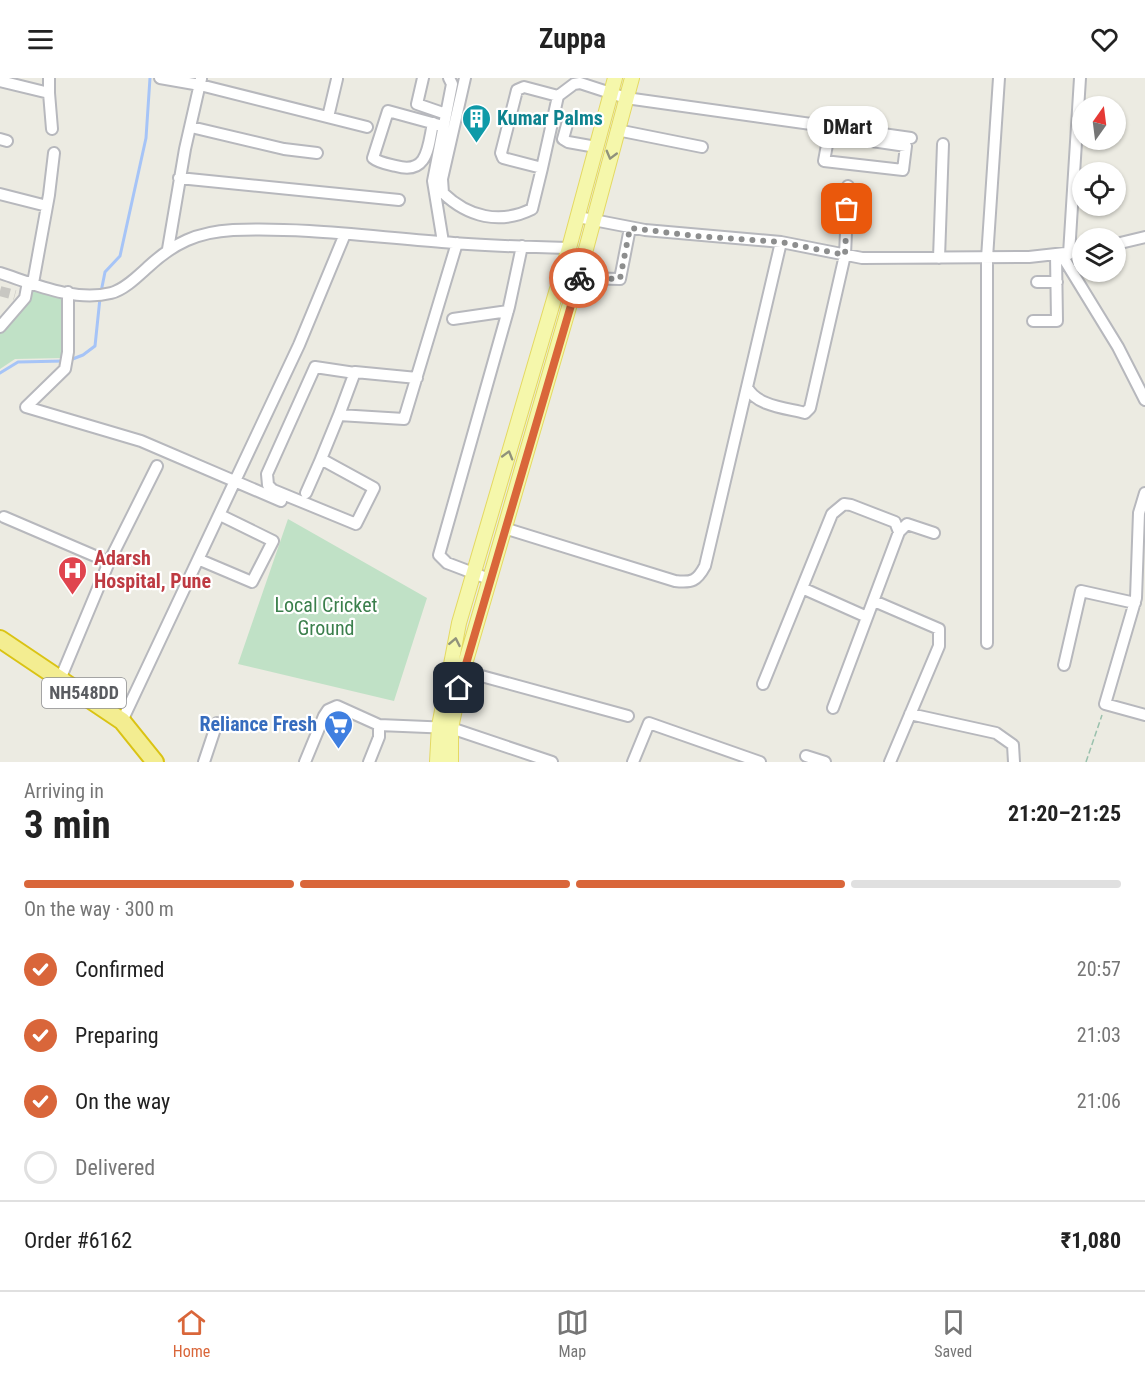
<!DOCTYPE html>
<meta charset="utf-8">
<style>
:root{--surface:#fff;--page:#f2f2f2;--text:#222;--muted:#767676;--line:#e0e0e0;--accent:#d9663a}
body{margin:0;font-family:"Roboto Condensed",sans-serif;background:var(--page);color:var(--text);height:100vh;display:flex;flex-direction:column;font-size:22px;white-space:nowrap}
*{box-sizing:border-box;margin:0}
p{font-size:20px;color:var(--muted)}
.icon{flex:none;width:33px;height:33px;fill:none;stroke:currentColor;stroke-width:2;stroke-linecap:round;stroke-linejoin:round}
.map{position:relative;height:684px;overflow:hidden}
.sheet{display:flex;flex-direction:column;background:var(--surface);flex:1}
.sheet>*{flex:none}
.needle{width:39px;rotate:14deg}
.tools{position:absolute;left:1072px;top:18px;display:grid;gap:12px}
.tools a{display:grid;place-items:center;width:54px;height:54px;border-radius:50%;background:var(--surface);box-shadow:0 2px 4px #0004;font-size:30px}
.pin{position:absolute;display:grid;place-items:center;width:51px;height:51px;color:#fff;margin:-26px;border-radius:12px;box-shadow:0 3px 9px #0006}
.courier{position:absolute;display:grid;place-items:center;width:60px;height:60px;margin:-30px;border:4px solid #d9663a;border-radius:50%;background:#fff;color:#222;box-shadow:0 2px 8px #0007}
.bubble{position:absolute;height:42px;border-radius:21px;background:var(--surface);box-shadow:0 2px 4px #0004;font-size:20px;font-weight:700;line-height:42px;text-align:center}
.summary em{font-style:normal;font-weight:700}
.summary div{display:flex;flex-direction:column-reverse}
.summary{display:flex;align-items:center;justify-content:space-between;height:102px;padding:0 24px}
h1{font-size:39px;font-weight:700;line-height:45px}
.bar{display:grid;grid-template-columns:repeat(4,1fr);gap:9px 6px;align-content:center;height:72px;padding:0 24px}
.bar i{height:8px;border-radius:4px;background:var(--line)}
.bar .on{background:var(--accent)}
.bar p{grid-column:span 4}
.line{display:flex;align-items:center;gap:15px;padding:0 24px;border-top:2px solid var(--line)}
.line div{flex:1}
ol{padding:0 24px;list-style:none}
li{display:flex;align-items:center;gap:18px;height:66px}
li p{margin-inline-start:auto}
li .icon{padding:6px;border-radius:50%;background:var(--accent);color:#fff;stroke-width:4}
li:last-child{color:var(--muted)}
li i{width:33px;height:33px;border:3px solid var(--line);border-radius:50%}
header{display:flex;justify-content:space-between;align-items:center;height:78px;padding:0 24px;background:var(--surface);font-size:27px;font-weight:700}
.menu{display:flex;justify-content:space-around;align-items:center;height:84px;border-top:2px solid var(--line);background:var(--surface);font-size:16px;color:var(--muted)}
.menu a{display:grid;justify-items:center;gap:3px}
.menu .on{color:var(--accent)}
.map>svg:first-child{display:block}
.green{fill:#c0e1c6}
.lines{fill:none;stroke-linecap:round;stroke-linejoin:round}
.stream{stroke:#a6c4f7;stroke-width:3}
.minor-tunnel{stroke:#c8c7c2;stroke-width:10;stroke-dasharray:10 5;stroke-linecap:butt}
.minor-casing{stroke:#b7b8bd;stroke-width:14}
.major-casing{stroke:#e4d962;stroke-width:16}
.highway-casing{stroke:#dac314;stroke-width:20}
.path{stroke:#9ac1ad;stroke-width:1.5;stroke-dasharray:6 3;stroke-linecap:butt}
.minor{stroke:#fff;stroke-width:10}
.major{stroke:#f5f7ab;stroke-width:14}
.highway{stroke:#f3ed91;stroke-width:16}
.oneway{stroke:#90927b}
.done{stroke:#8d8e8e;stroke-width:6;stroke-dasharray:0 10.8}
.route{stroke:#d9663a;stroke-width:8}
.labels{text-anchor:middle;stroke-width:4.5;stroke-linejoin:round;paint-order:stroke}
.shield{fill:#fff;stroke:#8c8d90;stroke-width:1.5}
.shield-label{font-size:18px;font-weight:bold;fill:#5a5c61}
.culture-label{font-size:20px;font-weight:bold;fill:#0d838f;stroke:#fff;text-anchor:start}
.health-label{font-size:20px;font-weight:bold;fill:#be3a42;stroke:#fff;text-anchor:start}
.park-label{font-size:20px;fill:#3b7f4c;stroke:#fff}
.shop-label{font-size:20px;font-weight:bold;fill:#366cbe;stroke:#fff;text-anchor:end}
</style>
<header><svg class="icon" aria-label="menu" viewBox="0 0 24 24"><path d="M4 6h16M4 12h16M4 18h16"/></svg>Zuppa<svg class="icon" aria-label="heart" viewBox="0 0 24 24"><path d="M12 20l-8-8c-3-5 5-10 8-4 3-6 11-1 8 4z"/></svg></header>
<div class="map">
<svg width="1145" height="684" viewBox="0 0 1145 684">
<rect width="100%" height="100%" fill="#ecebe2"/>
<path class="green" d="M 29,207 L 72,218 L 63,280 L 15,281 L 0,291 L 0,253 Z
M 288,441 L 427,520 L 394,623 L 238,586 Z"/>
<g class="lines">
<path class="stream" d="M 101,214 L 105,194 L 120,178 L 146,60 L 150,0
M 70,282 L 83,277 L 95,268 L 100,220
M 0,295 L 18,284 L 64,283"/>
<path class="minor-tunnel" d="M 0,213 L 15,217"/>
<defs>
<path id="minor" d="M 160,0 L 200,7 L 367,49
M 423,0 L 417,26 L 446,36
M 465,0 L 442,101 L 443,115 C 468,139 500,147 532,131 L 542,90
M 0,3 L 49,15 L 49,0
M 49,15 L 52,51
M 558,18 L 542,90 L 503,80 L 501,75 L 517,12 L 524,9 L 558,18 L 574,6 L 580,5 L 626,20 L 911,60
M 328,39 L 337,1
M 568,43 L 563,61 L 568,64 L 596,69
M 433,45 C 428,69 428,97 396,88 C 388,86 379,85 373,80 L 388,33 L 443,48
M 191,49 L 284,71 L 317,75
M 617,52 L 702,69
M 0,61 L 7,63
M 865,62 L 906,68 L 903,92 L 824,83 L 829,56 L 865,62 L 866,52
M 179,100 L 399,122
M 0,116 L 47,128
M 578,139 L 645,152 L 781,164 L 862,180 L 1029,179 L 1083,173
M 443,164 L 433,103 L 452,6 L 449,0
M 1116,166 L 1145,159
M 168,171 L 185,71 L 201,1
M 1061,176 L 1118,269 L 1145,322
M 1069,176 L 1080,0
M 939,180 L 943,66
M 0,195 C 34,206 74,224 111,215 C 124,212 138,198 148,189 C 174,165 197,154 233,152 C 303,149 373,159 442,164 C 484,168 527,169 569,170
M 577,200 L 620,201 L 630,150
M 1037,204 L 1057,204
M 33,205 L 49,117 L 54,75
M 68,214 L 68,274 L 65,291 L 26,329 L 141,363 L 281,423
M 453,241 L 508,233
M 1033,243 L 1057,243 L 1056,177
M 0,249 L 25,220 L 28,204
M 355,295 L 315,289 L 267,396 L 268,407 L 273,412 L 356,446 L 374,410 L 321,381 L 339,337 L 404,341 L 457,165
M 747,309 C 756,328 786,330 805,335 L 810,330 L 845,177 L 848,108
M 339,337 L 355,294 L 417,300
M 306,415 L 321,381
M 1145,415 L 1139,435 L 1136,520 L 1105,626 L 1145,637
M 4,439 L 109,484
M 504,450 L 675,503 C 692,505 697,503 705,488 L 781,164
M 899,454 L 907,446 L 934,455
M 200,482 L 252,504 L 273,463 L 220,437
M 489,501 L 447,485 L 439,477 L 509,229 L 522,168
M 802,510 L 867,539
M 874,523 L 939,551 L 939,568 L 890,684
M 987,565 L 987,180 L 999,0
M 1064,587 L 1081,513 L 1135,525
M 463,593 L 628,638
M 61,599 L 109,484 L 157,388
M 763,606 L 832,436 L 844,426 L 851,427 L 895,444 L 899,454 L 833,630
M 910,636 L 996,655 L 1013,667 L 1014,684
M 122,643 L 299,267 L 345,156
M 379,647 L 451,650 L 552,684
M 806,678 L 825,684
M 204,684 L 217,645
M 305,684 L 324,638 L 328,632 L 337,628 L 379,647 L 379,659 L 369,684
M 633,684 L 649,645 L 760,684"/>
<path id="major" d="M 437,684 L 439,648 L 459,545 L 569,170 L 615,0
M 451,684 L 451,650 L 463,593 L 586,171 L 632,0"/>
<path id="highway" d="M 0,561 L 122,643 L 155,684"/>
</defs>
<use href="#minor" class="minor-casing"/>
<use href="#major" class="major-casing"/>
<use href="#highway" class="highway-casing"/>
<path class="path" d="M 1086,684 L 1102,637"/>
<use href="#minor" class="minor"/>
<use href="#major" class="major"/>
<use href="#highway" class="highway"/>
</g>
<defs><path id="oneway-chevron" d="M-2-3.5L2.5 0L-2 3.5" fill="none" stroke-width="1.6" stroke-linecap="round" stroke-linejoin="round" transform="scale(1.5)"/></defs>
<g class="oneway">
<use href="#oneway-chevron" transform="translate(611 77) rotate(105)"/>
<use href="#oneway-chevron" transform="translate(508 377) rotate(-74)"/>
<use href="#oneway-chevron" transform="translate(455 564) rotate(-79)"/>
</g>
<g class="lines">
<path class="done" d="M 579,200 L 620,201 L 630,150 L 696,158 L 781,164 L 845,177 L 847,131"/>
<path class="route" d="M 459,610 L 579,200"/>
</g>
<defs>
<symbol id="building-pin" viewBox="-11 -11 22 30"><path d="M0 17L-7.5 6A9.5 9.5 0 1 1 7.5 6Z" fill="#0f9aa8" stroke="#fff"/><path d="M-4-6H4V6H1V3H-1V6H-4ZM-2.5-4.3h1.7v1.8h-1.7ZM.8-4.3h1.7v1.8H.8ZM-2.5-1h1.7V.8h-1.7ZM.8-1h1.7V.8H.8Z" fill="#fff"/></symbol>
<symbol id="hospital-pin" viewBox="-11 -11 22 30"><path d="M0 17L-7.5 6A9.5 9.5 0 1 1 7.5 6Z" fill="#e0444e" stroke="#fff"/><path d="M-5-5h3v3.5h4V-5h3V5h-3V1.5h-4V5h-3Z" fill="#fff"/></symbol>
<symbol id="supermarket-pin" viewBox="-11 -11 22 30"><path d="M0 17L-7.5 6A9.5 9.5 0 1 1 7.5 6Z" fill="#3f7fe0" stroke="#fff"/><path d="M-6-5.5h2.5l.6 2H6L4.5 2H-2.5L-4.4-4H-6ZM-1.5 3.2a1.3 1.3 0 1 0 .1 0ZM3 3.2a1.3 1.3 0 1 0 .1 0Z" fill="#fff"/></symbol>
</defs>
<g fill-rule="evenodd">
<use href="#building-pin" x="460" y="24" width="33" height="45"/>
<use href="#hospital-pin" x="56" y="476" width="33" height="45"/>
<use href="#supermarket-pin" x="322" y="630" width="33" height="45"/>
</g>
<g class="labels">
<rect class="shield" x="42" y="600" width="84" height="30" rx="4.5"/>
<g class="shield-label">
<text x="84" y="621">NH548DD</text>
</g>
<g class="culture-label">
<text x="497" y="47">Kumar Palms</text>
</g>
<g class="health-label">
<text x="94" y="487">Adarsh<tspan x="94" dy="23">Hospital, Pune</tspan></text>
</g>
<g class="park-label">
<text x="326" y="534">Local Cricket<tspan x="326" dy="23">Ground</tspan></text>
</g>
<g class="shop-label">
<text x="317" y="653">Reliance Fresh</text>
</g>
</g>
</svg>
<div class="tools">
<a><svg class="needle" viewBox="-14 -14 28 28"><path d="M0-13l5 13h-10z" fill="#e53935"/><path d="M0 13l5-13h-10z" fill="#767676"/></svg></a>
<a><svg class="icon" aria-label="locate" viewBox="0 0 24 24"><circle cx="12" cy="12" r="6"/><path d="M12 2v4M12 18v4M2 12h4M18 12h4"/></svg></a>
<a><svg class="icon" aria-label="layers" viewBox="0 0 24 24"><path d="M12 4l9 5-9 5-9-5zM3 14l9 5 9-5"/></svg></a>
</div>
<div class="pin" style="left:847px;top:131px;background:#ea580c"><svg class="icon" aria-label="bag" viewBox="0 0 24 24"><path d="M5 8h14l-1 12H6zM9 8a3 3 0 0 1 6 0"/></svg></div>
<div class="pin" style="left:459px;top:610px;background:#1f2937"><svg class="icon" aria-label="home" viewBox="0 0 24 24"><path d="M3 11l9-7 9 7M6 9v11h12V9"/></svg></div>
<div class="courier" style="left:579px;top:200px"><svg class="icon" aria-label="bike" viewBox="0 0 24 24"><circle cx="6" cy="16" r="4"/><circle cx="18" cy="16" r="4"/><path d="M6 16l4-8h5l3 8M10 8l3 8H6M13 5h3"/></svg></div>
<div class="bubble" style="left:807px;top:28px;width:81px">DMart</div>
</div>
<section class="sheet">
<div class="summary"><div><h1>3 min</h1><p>Arriving in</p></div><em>21:20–21:25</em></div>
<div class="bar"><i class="on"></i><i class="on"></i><i class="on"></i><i></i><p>On the way · 300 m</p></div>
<ol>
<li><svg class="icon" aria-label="check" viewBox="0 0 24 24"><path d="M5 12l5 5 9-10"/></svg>Confirmed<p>20:57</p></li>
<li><svg class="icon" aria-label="check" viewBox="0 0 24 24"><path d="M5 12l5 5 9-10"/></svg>Preparing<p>21:03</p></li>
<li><svg class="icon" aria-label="check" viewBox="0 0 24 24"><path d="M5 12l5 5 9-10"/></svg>On the way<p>21:06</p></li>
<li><i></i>Delivered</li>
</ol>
<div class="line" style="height:78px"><div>Order #6162</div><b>₹1,080</b></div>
</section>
<nav class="menu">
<a class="on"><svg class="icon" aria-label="home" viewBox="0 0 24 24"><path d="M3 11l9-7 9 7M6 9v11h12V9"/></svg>Home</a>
<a><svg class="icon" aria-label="map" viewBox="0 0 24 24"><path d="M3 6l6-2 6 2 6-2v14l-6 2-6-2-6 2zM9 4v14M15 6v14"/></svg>Map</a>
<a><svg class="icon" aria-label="saved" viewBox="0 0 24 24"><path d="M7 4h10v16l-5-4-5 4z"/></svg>Saved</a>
</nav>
